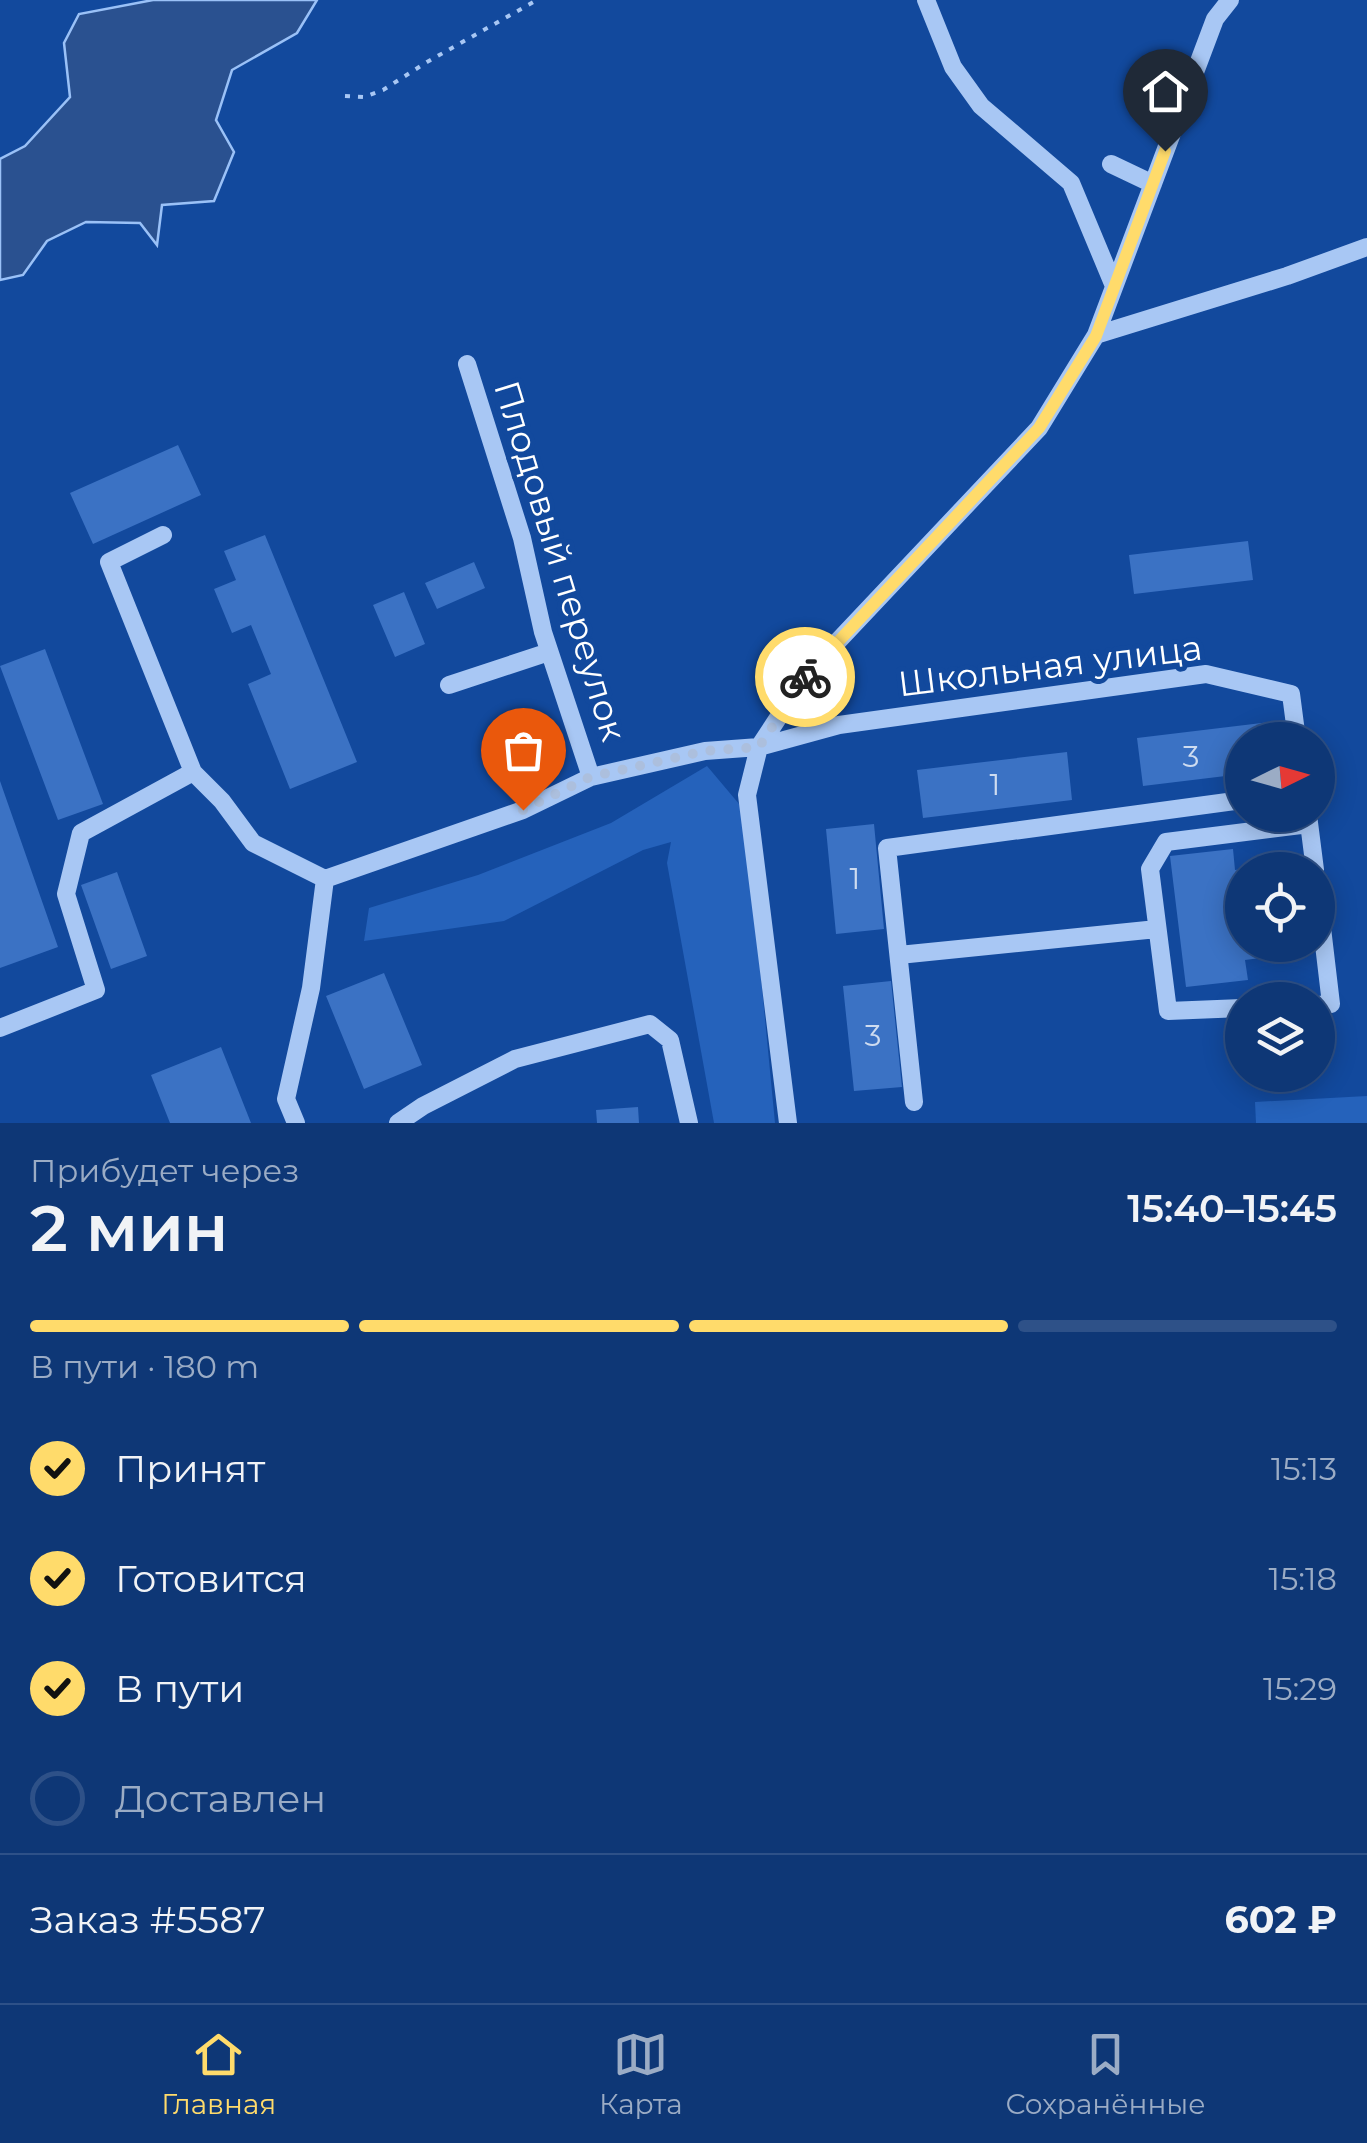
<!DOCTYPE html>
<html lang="ru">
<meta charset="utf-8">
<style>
:root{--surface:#0e3776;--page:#173f7b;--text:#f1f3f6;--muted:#9bacc5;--line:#2e5188;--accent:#ffdb6b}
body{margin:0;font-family:Montserrat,sans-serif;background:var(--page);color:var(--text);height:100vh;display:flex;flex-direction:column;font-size:38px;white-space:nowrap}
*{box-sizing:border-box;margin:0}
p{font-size:32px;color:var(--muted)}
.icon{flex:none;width:55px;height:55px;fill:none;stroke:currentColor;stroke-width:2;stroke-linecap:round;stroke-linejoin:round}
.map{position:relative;height:1123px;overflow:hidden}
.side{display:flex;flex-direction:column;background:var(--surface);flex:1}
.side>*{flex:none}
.needle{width:65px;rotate:85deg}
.buttons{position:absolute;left:1225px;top:722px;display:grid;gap:20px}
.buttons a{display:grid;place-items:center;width:110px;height:110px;border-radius:50%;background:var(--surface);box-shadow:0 5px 25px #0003,0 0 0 2px var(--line);font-size:50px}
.pin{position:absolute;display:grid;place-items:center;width:85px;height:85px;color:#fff;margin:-102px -42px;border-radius:50% 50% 50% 0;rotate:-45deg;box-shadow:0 0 10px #0007}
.pin .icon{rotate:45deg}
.courier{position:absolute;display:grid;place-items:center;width:100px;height:100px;margin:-50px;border:8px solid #ffdb6b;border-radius:50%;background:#fff;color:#222;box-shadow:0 2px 12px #0007}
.head em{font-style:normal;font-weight:600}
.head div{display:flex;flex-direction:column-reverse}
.head{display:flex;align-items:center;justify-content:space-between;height:170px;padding:0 30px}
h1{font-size:65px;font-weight:600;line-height:75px}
.bar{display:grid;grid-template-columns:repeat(4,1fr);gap:15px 10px;align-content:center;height:120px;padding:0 30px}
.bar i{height:12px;border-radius:8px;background:var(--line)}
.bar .on{background:var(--accent)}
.bar p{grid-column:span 4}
.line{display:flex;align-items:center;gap:25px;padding:0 30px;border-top:2px solid var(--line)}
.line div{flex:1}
ol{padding:0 30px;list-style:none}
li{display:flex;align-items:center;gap:30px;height:110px}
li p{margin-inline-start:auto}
li .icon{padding:10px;border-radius:50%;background:var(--accent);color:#111;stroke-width:4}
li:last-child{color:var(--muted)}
li i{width:55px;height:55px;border:5px solid var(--line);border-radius:50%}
.tab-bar{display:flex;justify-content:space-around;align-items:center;height:140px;border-top:2px solid var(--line);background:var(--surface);font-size:28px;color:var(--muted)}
.tab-bar a{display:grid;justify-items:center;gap:5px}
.tab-bar .on{color:var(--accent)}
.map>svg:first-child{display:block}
.green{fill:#2562bb}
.water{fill:#2a5190;stroke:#9ac1f7;stroke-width:2.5}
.building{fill:#3b72c4}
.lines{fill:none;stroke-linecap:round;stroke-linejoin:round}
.path{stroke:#a8c7f4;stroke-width:4;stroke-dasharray:5 8;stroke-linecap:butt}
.minor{stroke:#a8c7f4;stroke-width:18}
.done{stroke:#acbfdd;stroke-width:10;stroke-dasharray:0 18}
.route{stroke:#ffdb6b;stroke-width:12}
.labels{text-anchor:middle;stroke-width:10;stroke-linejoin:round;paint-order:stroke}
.number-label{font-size:30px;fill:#cedcf0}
.street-label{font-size:35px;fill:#fff;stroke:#12499d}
</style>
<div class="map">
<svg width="1367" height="1123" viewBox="0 0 1367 1123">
<rect width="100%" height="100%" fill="#12499d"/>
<path class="green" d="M 707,766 L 745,811 L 775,1123 L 714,1123 L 667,863 L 671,842 L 643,850 L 504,921 L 364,941 L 369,908 L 478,875 L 611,823 Z
M 1367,1096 L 1367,1123 L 1256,1123 L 1255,1102 Z"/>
<path class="water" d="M 153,0 L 317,0 L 297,33 L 232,70 L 216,120 L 234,152 L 214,201 L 162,205 L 157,245 L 140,223 L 86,222 L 47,241 L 23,275 L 0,280 L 0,159 L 25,146 L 70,97 L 64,43 L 79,14 Z"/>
<path class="building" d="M 178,445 L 201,495 L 93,544 L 70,493 Z
M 265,535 L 357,762 L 290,789 L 248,684 L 271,674 L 251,625 L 232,633 L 214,589 L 236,580 L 224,551 Z
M 1248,541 L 1253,580 L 1134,594 L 1129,555 Z
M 474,562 L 485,588 L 437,609 L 425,583 Z
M 404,592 L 425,644 L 395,657 L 373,605 Z
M 45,649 L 103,804 L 58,820 L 0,666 Z
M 1286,720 L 1288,740 L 1242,740 L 1242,774 L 1143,786 L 1137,738 Z
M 1067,752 L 1072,800 L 923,818 L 917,770 Z
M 0,781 L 58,947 L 0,968 Z
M 874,824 L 884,929 L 836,934 L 826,829 Z
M 1233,849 L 1235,870 L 1242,869 L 1242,945 L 1298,945 L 1299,953 L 1245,960 L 1248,980 L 1186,987 L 1170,856 Z
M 117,872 L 147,956 L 111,969 L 81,885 Z
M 384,973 L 422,1065 L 364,1089 L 326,996 Z
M 891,981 L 902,1087 L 854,1091 L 843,986 Z
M 221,1047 L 251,1123 L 170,1123 L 151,1075 Z
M 638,1107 L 639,1123 L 597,1123 L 596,1110 Z"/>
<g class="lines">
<path class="path" d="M 345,96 L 364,97 L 383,90 L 427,62 L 537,0"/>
<path class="minor" d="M 926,0 L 953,67 L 981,106 L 1071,183 L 1114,286
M 1111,164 L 1153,184
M 1096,335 L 1287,276 L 1367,247
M 467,364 L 522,538 L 543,632 L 591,777
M 163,535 L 109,562 L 193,772 L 222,801 L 253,843 L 325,879 L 311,988 L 286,1099 L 296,1123
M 449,685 L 549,652
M 1308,815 L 1315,870
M 325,879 L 523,810 L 591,777 L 705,751 L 759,747 L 839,725 L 1206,674 L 1291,694 L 1297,740
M 1318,894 L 1331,1004 L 1318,1005
M 899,955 L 1157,929
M 1242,1008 L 1168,1011 L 1150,869 L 1166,842 L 1309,824
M 0,1028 L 96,990 L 66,894 L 81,833 L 193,772
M 914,1102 L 887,848 L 1242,800
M 398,1123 L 423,1106 L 515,1059 L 650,1024 L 670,1040 L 689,1123
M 788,1123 L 747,795 L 759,747 L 806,675 L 1039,428 L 1096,335 L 1215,19 L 1230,0"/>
</g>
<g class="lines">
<path class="done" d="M 523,810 L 590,777 L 705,751 L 759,747 L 805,677"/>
<path class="route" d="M 805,677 L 1039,428 L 1096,336 L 1165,151"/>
</g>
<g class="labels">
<g class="number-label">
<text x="1191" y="767">3</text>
<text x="995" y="795">1</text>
<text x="855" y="889">1</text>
<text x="873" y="1046">3</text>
</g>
<g class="street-label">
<text transform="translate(560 561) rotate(73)" y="12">Плодовый переулок</text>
<text transform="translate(1050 666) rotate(-7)" y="12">Школьная улица</text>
</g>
</g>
</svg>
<div class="buttons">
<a><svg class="needle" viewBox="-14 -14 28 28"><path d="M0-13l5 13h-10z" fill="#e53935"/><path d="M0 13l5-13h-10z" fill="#9bacc5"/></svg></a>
<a><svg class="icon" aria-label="locate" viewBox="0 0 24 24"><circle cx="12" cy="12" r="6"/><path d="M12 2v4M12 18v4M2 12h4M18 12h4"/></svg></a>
<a><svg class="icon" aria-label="layers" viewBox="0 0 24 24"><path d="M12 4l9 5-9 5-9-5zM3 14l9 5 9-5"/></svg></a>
</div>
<div class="pin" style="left:523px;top:810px;background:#ea580c"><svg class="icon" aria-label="bag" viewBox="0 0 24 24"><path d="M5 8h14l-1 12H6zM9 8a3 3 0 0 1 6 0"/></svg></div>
<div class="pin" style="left:1165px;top:151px;background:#1f2937"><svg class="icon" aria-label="home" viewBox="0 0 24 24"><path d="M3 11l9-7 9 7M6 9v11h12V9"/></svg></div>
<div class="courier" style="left:805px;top:677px"><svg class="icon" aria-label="bike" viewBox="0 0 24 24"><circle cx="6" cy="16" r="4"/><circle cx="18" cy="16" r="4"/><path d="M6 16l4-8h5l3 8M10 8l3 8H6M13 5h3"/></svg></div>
</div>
<section class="side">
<div class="head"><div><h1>2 мин</h1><p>Прибудет через</p></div><em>15:40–15:45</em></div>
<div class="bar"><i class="on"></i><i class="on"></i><i class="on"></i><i></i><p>В пути · 180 m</p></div>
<ol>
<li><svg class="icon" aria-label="check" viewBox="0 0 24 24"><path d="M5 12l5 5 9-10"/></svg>Принят<p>15:13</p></li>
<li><svg class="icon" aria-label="check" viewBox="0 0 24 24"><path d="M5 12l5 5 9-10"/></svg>Готовится<p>15:18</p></li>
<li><svg class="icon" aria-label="check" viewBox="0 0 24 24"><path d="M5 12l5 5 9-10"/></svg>В пути<p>15:29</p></li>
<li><i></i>Доставлен</li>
</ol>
<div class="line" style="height:130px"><div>Заказ #5587</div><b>602 ₽</b></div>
</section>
<nav class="tab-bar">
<a class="on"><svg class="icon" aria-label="home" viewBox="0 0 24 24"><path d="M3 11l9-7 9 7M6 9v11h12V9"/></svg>Главная</a>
<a><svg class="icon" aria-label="map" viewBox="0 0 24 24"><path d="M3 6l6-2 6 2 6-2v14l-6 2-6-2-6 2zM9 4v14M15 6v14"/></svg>Карта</a>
<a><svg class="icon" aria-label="saved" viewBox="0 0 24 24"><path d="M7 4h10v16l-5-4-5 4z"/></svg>Сохранённые</a>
</nav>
